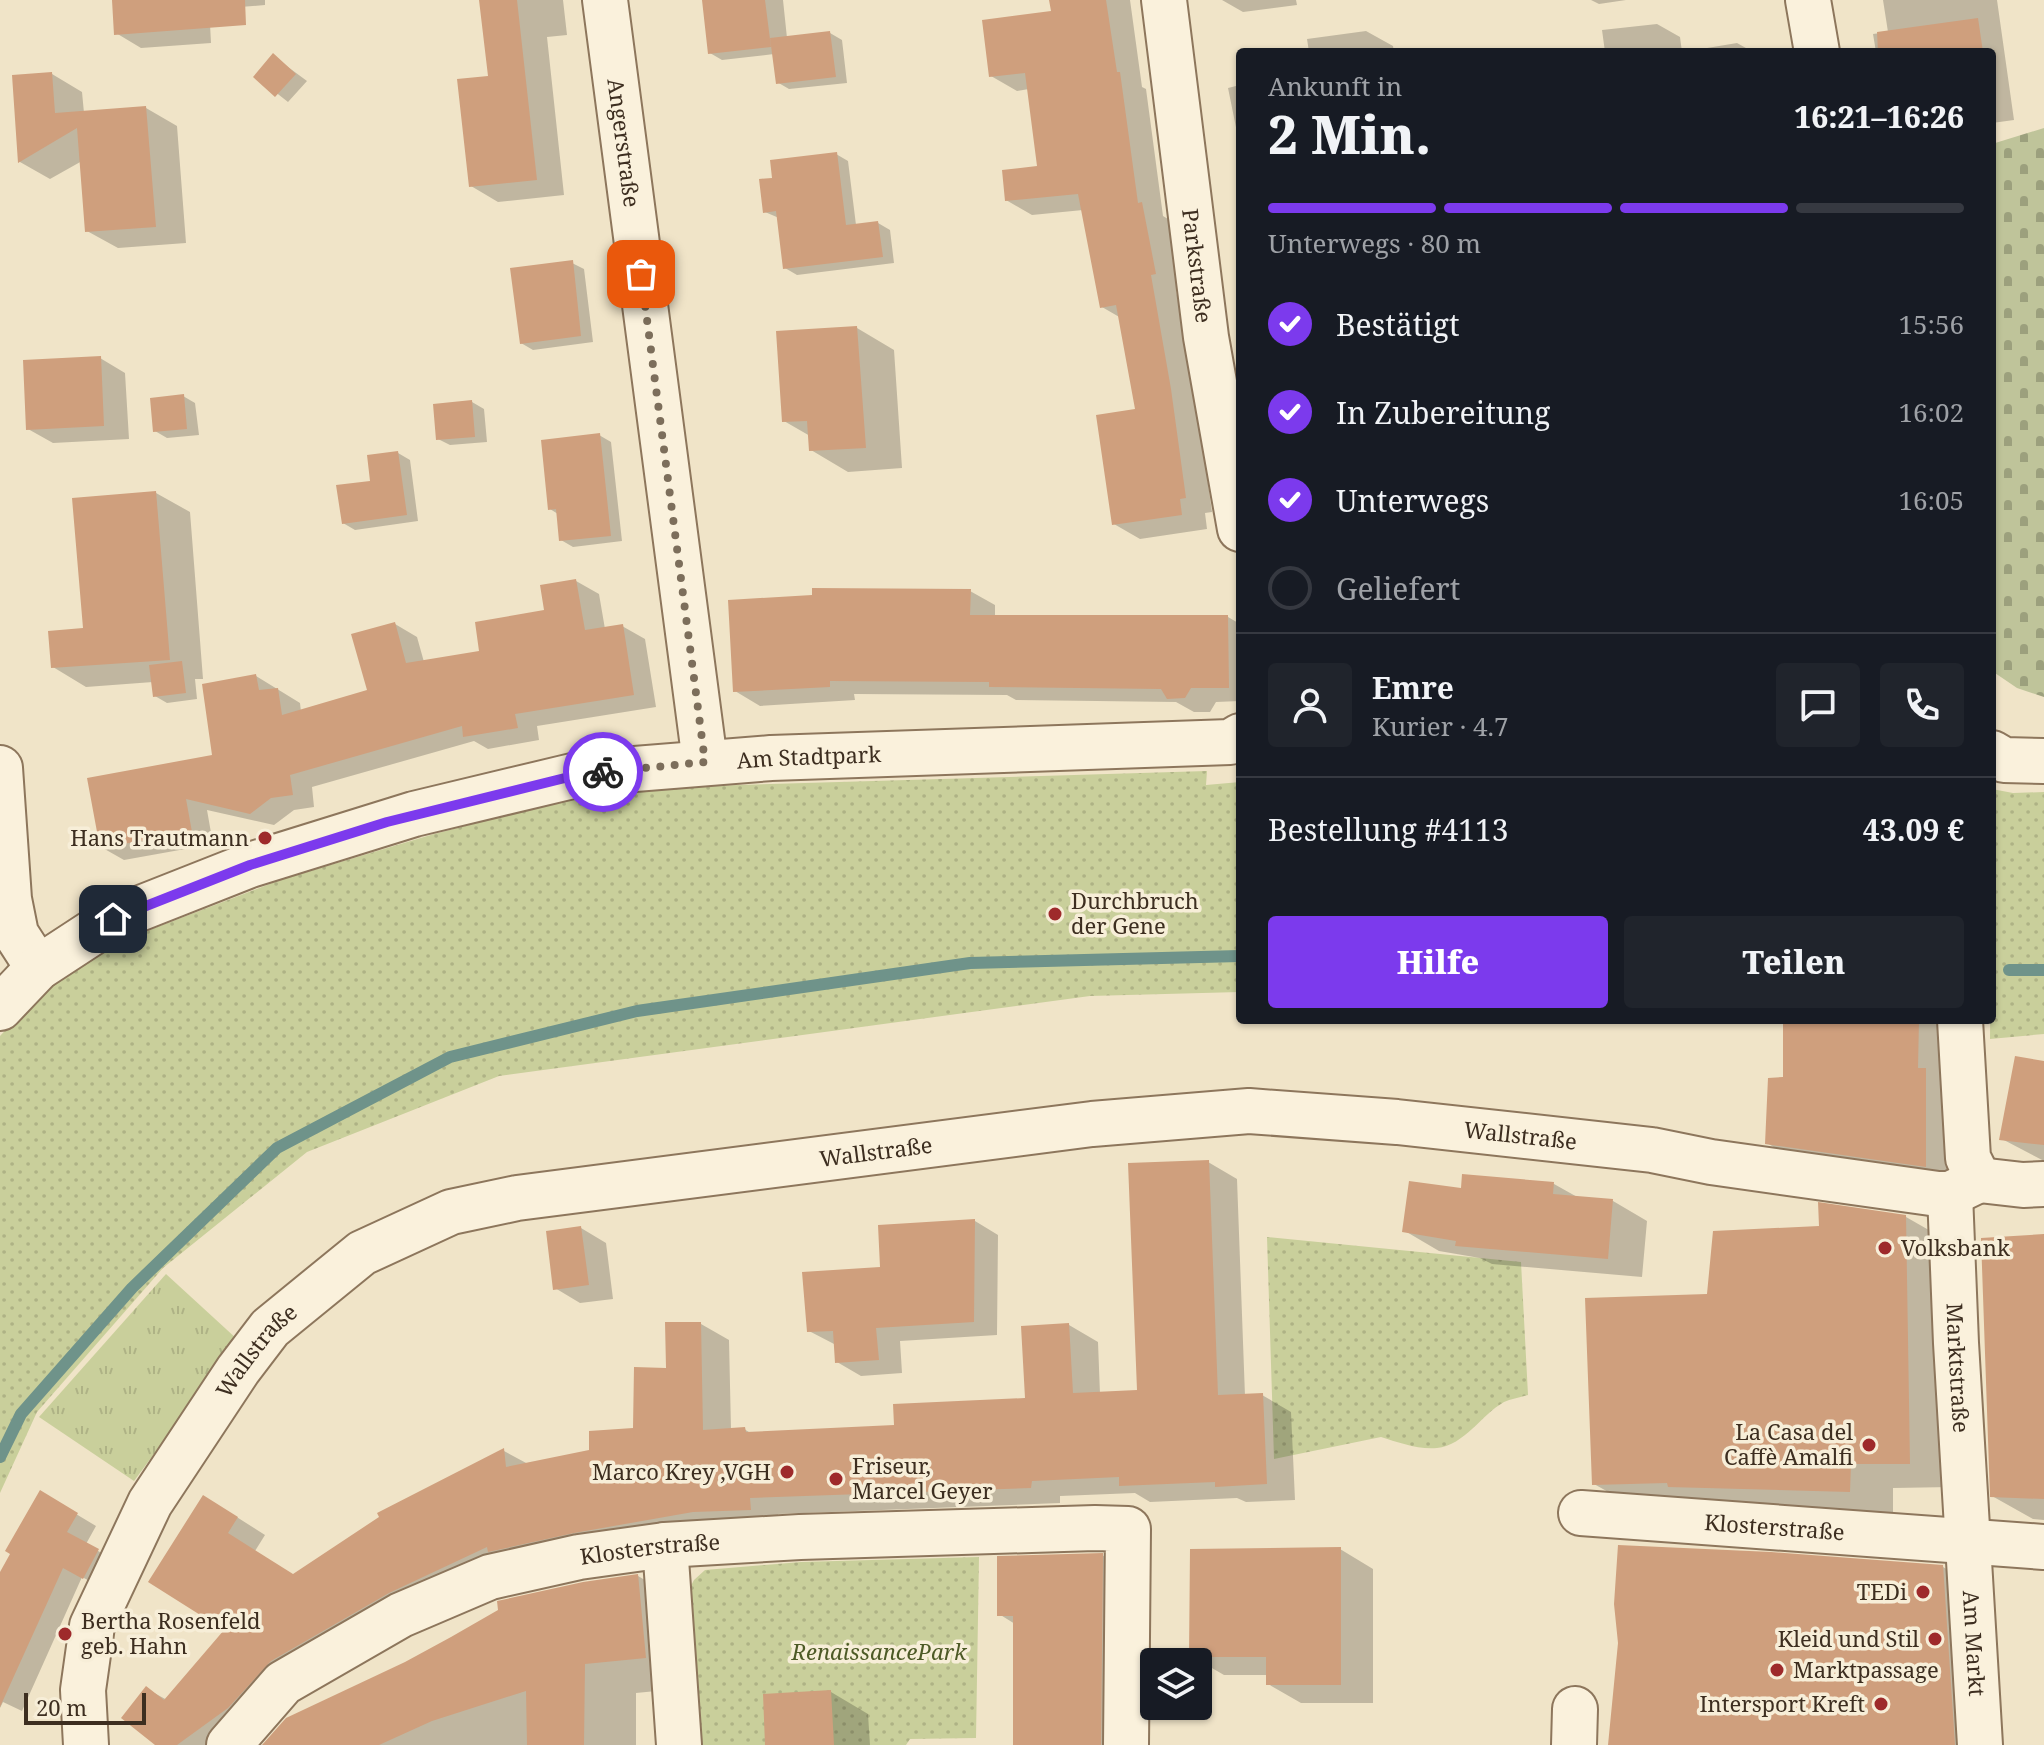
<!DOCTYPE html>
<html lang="de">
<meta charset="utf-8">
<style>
:root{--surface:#171b24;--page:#20242c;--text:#f1f3f6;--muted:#9ea1a6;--line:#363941;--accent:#7c3aed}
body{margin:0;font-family:"Noto Serif",serif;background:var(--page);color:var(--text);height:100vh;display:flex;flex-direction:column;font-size:30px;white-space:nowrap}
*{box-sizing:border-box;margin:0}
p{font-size:26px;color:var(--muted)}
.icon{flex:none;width:44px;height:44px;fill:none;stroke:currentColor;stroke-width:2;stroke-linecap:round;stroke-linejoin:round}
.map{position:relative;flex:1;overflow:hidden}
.side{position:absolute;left:1236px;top:48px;width:760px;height:976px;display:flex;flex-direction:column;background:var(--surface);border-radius:8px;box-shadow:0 2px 6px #0004}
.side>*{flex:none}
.fabs{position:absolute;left:1140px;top:1648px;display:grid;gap:16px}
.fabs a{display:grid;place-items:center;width:72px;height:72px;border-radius:8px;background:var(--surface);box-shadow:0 2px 6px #0004;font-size:40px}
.scale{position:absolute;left:24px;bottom:20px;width:122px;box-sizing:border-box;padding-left:8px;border:4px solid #3d2e20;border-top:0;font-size:22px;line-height:28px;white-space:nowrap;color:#3d2e20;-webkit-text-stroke:6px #f7eed8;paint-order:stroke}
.pin{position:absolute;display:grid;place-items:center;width:68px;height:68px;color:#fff;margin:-34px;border-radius:16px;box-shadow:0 4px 12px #0006}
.courier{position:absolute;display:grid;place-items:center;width:80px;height:80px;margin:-40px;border:6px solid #7c3aed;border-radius:50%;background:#fff;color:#222;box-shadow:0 2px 10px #0007}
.overview em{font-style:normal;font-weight:800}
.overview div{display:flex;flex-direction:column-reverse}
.overview{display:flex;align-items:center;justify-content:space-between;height:136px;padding:0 32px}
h1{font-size:52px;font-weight:800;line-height:60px}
.bar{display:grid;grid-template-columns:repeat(4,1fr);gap:12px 8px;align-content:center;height:96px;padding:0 32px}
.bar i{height:10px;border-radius:6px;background:var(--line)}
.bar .current{background:var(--accent)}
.bar p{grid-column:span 4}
.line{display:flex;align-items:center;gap:20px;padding:0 32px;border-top:2px solid var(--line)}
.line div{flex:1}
.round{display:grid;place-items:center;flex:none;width:84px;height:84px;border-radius:8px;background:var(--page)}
ol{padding:0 32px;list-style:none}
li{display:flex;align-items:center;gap:24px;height:88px}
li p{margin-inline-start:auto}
li .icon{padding:8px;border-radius:50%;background:var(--accent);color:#fff;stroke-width:4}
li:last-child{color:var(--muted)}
li i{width:44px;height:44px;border:4px solid var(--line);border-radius:50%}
.cta{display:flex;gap:16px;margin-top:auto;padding:16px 32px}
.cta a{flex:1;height:92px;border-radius:8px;background:var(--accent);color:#fff;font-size:32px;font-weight:800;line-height:92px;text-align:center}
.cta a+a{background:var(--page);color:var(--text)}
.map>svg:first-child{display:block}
.grass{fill:url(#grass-tufts)}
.cemetery{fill:url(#cemetery-stones)}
.park{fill:url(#park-dots)}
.shadow{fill:#0003}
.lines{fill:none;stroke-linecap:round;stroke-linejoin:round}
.stream{stroke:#6f938a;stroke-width:12}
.building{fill:#cf9f7d}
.minor-casing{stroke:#8d765c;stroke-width:48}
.minor{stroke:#faf1dc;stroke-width:44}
.done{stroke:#7c6e5b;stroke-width:8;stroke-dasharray:0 14.4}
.route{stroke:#7c3aed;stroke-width:10}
.poi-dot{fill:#9e2a2b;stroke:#f7eed8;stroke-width:3}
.labels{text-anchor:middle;stroke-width:7;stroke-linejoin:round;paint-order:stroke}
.street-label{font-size:22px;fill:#3d2e20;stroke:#f7eed8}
.poi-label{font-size:22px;fill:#3d2e20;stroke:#f7eed8;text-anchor:end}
.park-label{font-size:22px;font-style:italic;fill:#4d5a26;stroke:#f7eed8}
</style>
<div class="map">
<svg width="2044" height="1745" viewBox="0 0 2044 1745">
<defs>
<pattern id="grass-tufts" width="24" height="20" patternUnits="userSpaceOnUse" patternTransform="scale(2)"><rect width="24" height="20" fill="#c9cf9b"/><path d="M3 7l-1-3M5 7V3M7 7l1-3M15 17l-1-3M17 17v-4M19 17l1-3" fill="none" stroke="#aeb285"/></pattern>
<pattern id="cemetery-stones" width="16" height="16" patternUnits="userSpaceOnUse" patternTransform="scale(2)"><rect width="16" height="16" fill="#bfc49a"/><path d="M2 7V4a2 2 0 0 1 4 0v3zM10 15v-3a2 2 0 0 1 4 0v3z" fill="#9ca07d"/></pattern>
<pattern id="park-dots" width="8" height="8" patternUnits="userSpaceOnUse" patternTransform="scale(2)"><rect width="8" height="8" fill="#c9cf9b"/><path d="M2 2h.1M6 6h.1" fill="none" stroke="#aeb285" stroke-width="1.8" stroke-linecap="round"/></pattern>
</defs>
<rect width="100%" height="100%" fill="#f0e4c8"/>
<path class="grass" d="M 166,1274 L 238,1340 L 134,1481 L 39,1417 Z"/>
<path class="cemetery" d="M 2044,128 L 2044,697 L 2017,688 L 1992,671 L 1992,144 Z"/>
<path class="park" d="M 1207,771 L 1206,785 L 1240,782 L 1240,992 L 1090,996 L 499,1076 L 307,1152 L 163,1268 L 37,1412 L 0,1493 L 0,1036 L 44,989 L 90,958 L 152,929 L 280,880 L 434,834 L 578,797 L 617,791 L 706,786 Z
M 1992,789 L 2013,793 L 2044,792 L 2044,1034 L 1990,1039 Z
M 1267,1237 L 1521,1262 L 1528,1395 C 1521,1397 1511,1399 1504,1402 C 1481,1415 1465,1445 1437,1448 C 1419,1450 1397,1442 1381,1437 L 1274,1459 Z
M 979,1557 L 976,1738 L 910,1739 L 906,1745 L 694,1745 L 683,1601 L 694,1580 L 705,1570 L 801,1562 Z"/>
<path class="shadow" d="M 114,0 L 265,0 L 265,5 L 215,9 L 209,5 L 211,43 L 141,48 L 116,33 Z
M 481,0 L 563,0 L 567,35 L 547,37 L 564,195 L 498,202 L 471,186 L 490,78 Z
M 704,0 L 783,0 L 787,38 L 830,33 L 842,40 L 847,83 L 789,89 L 777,82 L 774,54 L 722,60 L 710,53 Z
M 1051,0 L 1130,0 L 1142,87 L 1146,89 L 1163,216 L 1168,219 L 1182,288 L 1176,290 L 1197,405 L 1212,512 L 1205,513 L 1207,529 L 1140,539 L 1114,524 L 1137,411 L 1121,318 L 1102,307 L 1083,210 L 1032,215 L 1006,200 L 1040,168 L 1029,89 L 1017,91 L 991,76 L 1053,13 Z
M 1222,0 L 1296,0 L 1297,5 L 1243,12 Z
M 1591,0 L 1626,0 L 1599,4 Z
M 1883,0 L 1997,0 L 2014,120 L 1992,123 L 1992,52 L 1876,52 L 1873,34 L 1888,32 Z
M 1657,24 L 1680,37 L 1682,52 L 1605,52 L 1602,30 Z
M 1366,31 L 1393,46 L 1394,52 L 1309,52 L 1307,39 Z
M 1737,43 L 1753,52 L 1683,52 Z
M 273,56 L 307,81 L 288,102 L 255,76 Z
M 52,74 L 82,92 L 84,113 L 146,108 L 177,126 L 186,243 L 118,248 L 87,231 L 82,161 L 50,179 L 20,162 L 14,77 Z
M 1240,85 L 1240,147 L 1228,88 Z
M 836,154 L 848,161 L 856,225 L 878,223 L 890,230 L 894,263 L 797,275 L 785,268 L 779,218 L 765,212 L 774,179 Z
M 572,263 L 584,269 L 593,342 L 533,350 L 521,343 Z
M 857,328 L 894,350 L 902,468 L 848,472 L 811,450 L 810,436 L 784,421 Z
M 100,358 L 125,373 L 129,439 L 53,443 L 28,429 Z
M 183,396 L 195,403 L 199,435 L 167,438 L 155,431 Z
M 472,402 L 484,409 L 487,442 L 450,445 L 438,439 Z
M 599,435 L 611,442 L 622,541 L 573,547 L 561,540 L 558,514 L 550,509 Z
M 398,453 L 410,460 L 418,521 L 355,530 L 343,523 Z
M 156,493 L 190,512 L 203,679 L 195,679 L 197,699 L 167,703 L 155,696 L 153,682 L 86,687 L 53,667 L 85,630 Z
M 576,581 L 599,594 L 605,629 L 622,626 L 645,639 L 656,707 L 537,726 L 539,740 L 488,749 L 474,741 L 312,787 L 314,807 L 294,810 L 274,825 L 207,810 L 213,844 L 124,860 L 101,847 L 214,757 L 256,676 L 300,703 L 301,712 L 369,692 L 395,624 L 417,637 L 424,662 L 482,652 L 546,611 Z
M 970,591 L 995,605 L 995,617 L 1228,617 L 1240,624 L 1240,701 L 1216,702 L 1210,712 L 1194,712 L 1176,702 L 1016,700 L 1007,695 L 854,694 L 855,700 L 760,706 L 735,691 Z
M 1785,1020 L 1950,1020 L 1958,1184 L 1799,1162 L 1767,1143 L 1785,1079 Z
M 2044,1063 L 2044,1161 L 2002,1139 Z
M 1208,1162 L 1237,1179 L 1245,1396 L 1262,1395 L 1291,1412 L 1295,1500 L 1246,1502 L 1237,1498 L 1150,1502 L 1135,1493 L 1060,1496 L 1060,1503 L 778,1514 L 779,1526 L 420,1608 L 228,1745 L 159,1745 L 147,1689 L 167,1700 L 227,1630 L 151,1581 L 232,1514 L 265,1535 L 255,1551 L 294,1576 L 504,1451 L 528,1464 L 591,1452 L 635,1430 L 668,1370 L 701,1324 L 729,1340 L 731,1430 L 744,1429 L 752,1434 L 896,1427 L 1027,1400 L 1069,1325 L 1098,1342 L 1100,1394 L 1139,1392 Z
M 1464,1176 L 1554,1184 L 1579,1198 L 1613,1201 L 1647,1221 L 1642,1277 L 1492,1264 L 1480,1258 L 1439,1251 L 1405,1231 L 1462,1190 Z
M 1906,1217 L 1948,1241 L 1952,1487 L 1893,1488 L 1893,1515 L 1637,1508 L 1594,1484 L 1709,1296 L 1821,1228 Z
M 975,1221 L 998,1235 L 997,1335 L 900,1341 L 902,1373 L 861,1376 L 837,1362 L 836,1345 L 809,1331 L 882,1268 Z
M 581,1228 L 606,1243 L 613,1299 L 580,1303 L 555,1288 Z
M 2044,1236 L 2044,1520 L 2033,1519 L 1992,1496 Z
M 41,1493 L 96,1526 L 86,1544 L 117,1562 L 103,1588 L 82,1577 L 22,1711 L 3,1702 L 0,1708 L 0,1576 Z
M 1340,1549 L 1373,1569 L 1373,1703 L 1301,1703 L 1268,1684 L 1268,1675 L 1224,1675 L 1191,1656 Z
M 1102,1555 L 1150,1583 L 1149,1745 L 1015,1745 L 1015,1624 L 999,1614 Z
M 1943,1567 L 1981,1589 L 1991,1745 L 1610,1745 Z
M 638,1576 L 689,1606 L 697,1687 L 636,1693 L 636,1745 L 264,1745 Z
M 831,1692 L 868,1714 L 870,1745 L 767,1745 Z"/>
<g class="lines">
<path class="stream" d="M 2009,970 L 2044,970
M 0,1457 L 21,1414 L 132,1288 L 277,1148 L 450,1057 L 637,1011 L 970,963 L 1240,956"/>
</g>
<path class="building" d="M 112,0 L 245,0 L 246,25 L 114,35 Z
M 479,0 L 517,0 L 537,180 L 469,187 L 457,79 L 488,76 Z
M 702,0 L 765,0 L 771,47 L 708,54 Z
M 1049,0 L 1106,0 L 1117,72 L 1120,72 L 1138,203 L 1142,202 L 1156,274 L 1151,275 L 1171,389 L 1186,498 L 1180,499 L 1182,515 L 1112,525 L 1096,415 L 1135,409 L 1116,305 L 1100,308 L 1078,194 L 1005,201 L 1002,170 L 1037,166 L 1025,73 L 989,77 L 982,20 L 1051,11 Z
M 1978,18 L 1983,52 L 1878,52 L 1877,32 Z
M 830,31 L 836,77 L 776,84 L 770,38 Z
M 273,53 L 296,74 L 275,97 L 253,77 Z
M 52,72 L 55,113 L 146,106 L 156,227 L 85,232 L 77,128 L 18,163 L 12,75 Z
M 837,152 L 846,225 L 878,221 L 883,257 L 783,269 L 776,211 L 763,213 L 759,179 L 772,178 L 770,160 Z
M 573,260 L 581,336 L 520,344 L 510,268 Z
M 857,326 L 866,448 L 809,451 L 807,421 L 782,422 L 776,331 Z
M 101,356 L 104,426 L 26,430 L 23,360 Z
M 184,394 L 187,429 L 153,432 L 150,398 Z
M 472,400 L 475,437 L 436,440 L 433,404 Z
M 600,433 L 611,536 L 559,541 L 556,509 L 548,510 L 541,440 Z
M 398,451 L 407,515 L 342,524 L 336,485 L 370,481 L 367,455 Z
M 156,491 L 170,660 L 51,668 L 48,631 L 83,628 L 72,498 Z
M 576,579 L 585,630 L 623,624 L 634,695 L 515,714 L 518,728 L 463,737 L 462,726 L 290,775 L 293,795 L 271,798 L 250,814 L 186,799 L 192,832 L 100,848 L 87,778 L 212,755 L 202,684 L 256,674 L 259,690 L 278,688 L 282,715 L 367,690 L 351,634 L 395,622 L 406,663 L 479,651 L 475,622 L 544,610 L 540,585 Z
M 812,588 L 971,589 L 970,615 L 1228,615 L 1229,688 L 1191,688 L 1185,698 L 1167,699 L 1161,689 L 989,687 L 989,682 L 830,681 L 830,687 L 733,692 L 728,600 L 812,595 Z
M 182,661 L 186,693 L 153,697 L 149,665 Z
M 1783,1020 L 1919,1020 L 1918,1068 L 1926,1068 L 1926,1167 L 1765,1144 L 1768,1078 L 1783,1077 Z
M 2015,1056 L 2044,1061 L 2044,1145 L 1999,1140 Z
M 1209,1160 L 1218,1395 L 1263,1393 L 1267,1484 L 1215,1487 L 1215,1482 L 1119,1486 L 1119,1477 L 1032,1481 L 1031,1488 L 750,1498 L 751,1510 L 693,1512 L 574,1533 L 488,1552 L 487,1547 L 389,1593 L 271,1661 L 228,1708 L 177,1745 L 155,1745 L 121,1718 L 146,1686 L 164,1700 L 224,1630 L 148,1582 L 203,1495 L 238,1517 L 228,1533 L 293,1574 L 379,1517 L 377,1513 L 504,1448 L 506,1467 L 589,1450 L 589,1431 L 633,1428 L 634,1367 L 666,1368 L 665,1322 L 701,1322 L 703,1430 L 745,1427 L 746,1432 L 894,1425 L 893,1404 L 1025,1398 L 1021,1326 L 1069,1323 L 1073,1393 L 1137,1390 L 1128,1163 Z
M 1462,1174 L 1554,1182 L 1553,1194 L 1613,1199 L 1608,1259 L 1455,1246 L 1456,1241 L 1402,1232 L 1409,1181 L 1461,1188 Z
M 1818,1202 L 1906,1215 L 1910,1464 L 1851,1464 L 1850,1492 L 1668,1487 L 1667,1483 L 1592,1485 L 1585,1298 L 1707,1294 L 1713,1231 L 1819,1226 Z
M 975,1219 L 974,1322 L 876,1328 L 879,1360 L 835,1363 L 833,1331 L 807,1332 L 802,1272 L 880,1267 L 878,1225 Z
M 581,1226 L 589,1285 L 553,1290 L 546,1231 Z
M 2044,1234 L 2044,1499 L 1990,1497 L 1981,1238 Z
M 40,1490 L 78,1513 L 67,1532 L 99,1549 L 83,1579 L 63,1568 L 0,1707 L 0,1572 L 10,1554 L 5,1551 Z
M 1618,1545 L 1771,1552 L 1943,1565 L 1955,1745 L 1608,1745 L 1618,1643 L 1614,1604 Z
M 1341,1547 L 1341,1685 L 1266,1685 L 1266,1657 L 1189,1657 L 1190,1549 Z
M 1103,1553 L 1101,1745 L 1013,1745 L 1013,1616 L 997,1616 L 997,1556 Z
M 638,1574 L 646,1658 L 585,1664 L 584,1745 L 527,1745 L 526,1691 L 432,1721 L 379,1745 L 262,1745 L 286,1718 L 405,1662 L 451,1637 L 498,1610 L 497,1601 L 583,1582 Z
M 831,1690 L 834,1745 L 765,1745 L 763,1694 Z"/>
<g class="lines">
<defs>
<g id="minor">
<path id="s1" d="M 605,0 L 705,762"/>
<path id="s2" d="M 1164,0 L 1206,337 L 1240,529"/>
<path d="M 1808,0 L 1817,52"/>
<path d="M 1992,753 L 2004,760 L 2044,761"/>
<path d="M 0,768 L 9,899 L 16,934 L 38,968"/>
<path id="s3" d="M 0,1008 L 38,968 L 113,919 L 250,865 L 414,814 L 585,773 L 771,758 L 1230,742 L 1240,736"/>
<path d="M 1960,1020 L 1968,1158 L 1979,1180"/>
<path d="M 1979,1180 L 2023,1185 L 2044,1184"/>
<path id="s4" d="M 1950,1194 L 1956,1343 L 1980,1745"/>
<path id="s5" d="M 1581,1513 L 2044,1547"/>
<path d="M 665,1545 L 679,1745"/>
<path id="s6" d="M 86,1745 L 83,1690 L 92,1626 L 150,1503 L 238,1370 L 270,1328 L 362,1253 L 451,1212 L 517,1198 L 1092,1124 L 1249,1111 L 1397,1122 L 1652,1150 L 1711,1162 L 1938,1194 L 1950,1194 L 1979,1180"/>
<path id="s7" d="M 229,1745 L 283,1683 L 401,1615 L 490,1577 L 579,1557 L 665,1545 L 800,1537 L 1095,1528 L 1128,1529 L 1126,1745"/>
<path d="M 1574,1745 L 1575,1709"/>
</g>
</defs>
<use href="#minor" class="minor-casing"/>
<use href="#minor" class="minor"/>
</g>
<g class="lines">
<path class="done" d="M 603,772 L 705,762 L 641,274"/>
<path class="route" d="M 113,919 L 250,865 L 387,822 L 585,773 L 603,772"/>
</g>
<g class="poi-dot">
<circle cx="265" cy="838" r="8"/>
<circle cx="1055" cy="914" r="8"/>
<circle cx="1885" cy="1248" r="8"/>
<circle cx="1869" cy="1445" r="8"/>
<circle cx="787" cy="1472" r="8"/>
<circle cx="836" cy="1479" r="8"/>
<circle cx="1923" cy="1592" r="8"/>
<circle cx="65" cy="1634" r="8"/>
<circle cx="1935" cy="1639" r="8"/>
<circle cx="1777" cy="1670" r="8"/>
<circle cx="1881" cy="1704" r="8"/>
</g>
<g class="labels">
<g class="street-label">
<text dy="8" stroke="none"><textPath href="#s1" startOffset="144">Angerstraße</textPath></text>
<text dy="8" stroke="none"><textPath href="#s2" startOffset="268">Parkstraße</textPath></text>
<text dy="8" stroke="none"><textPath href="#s3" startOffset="864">Am Stadtpark</textPath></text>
<text dy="8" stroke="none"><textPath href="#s6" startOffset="1762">Wallstraße</textPath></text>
<text dy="8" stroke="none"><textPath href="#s6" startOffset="1114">Wallstraße</textPath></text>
<text dy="8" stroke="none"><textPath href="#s6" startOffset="442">Wallstraße</textPath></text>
<text dy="8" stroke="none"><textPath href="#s4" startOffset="174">Marktstraße</textPath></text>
<text dy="8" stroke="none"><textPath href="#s5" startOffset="194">Klosterstraße</textPath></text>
<text dy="8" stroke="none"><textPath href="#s7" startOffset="478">Klosterstraße</textPath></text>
<text dy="8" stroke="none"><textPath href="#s4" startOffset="450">Am Markt</textPath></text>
</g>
<g class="poi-label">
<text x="249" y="846">Hans Trautmann</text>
<text x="1071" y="909" text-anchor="start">Durchbruch<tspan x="1071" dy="25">der Gene</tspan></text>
<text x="1901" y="1256" text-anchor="start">Volksbank</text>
<text x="1853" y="1440">La Casa del<tspan x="1853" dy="25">Caffè Amalfi</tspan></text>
<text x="852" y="1474" text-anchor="start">Friseur,<tspan x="852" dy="25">Marcel Geyer</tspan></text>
<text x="771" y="1480">Marco Krey ,VGH</text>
<text x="1907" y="1600">TEDi</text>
<text x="81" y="1629" text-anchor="start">Bertha Rosenfeld<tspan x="81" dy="25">geb. Hahn</tspan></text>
<text x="1919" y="1647">Kleid und Stil</text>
<text x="1793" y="1678" text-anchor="start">Marktpassage</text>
<text x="1865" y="1712">Intersport Kreft</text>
</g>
<g class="park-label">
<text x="879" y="1660">RenaissancePark</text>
</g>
</g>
</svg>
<div class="fabs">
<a><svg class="icon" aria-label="layers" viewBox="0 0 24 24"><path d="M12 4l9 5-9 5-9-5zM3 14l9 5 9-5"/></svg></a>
</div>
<div class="scale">20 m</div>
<div class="pin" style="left:641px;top:274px;background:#ea580c"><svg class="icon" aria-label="bag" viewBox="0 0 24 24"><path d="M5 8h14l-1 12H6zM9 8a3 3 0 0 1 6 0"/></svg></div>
<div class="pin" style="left:113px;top:919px;background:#1f2937"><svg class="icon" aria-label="home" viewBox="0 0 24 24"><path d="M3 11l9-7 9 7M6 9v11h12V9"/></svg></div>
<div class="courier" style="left:603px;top:772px"><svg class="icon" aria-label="bike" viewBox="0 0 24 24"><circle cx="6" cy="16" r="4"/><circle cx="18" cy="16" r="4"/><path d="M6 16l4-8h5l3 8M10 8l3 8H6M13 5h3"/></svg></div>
<section class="side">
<div class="overview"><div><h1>2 Min.</h1><p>Ankunft in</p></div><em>16:21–16:26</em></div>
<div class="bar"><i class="current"></i><i class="current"></i><i class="current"></i><i></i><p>Unterwegs · 80 m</p></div>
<ol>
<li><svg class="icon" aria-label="check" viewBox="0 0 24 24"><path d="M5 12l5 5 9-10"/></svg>Bestätigt<p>15:56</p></li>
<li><svg class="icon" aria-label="check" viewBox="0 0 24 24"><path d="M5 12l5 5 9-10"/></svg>In Zubereitung<p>16:02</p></li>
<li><svg class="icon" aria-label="check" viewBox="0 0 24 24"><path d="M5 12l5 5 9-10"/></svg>Unterwegs<p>16:05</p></li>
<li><i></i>Geliefert</li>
</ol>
<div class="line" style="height:144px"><a class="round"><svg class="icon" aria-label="person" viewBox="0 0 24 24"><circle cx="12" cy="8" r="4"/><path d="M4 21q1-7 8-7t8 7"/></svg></a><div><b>Emre</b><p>Kurier · 4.7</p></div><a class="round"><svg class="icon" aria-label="chat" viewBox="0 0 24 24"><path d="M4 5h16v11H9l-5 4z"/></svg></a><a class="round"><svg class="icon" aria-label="phone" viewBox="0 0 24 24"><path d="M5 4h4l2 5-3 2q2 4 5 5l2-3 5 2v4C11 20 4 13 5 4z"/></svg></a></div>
<div class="line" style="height:104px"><div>Bestellung #4113</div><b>43.09 €</b></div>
<div class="cta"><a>Hilfe</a><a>Teilen</a></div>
</section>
</div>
